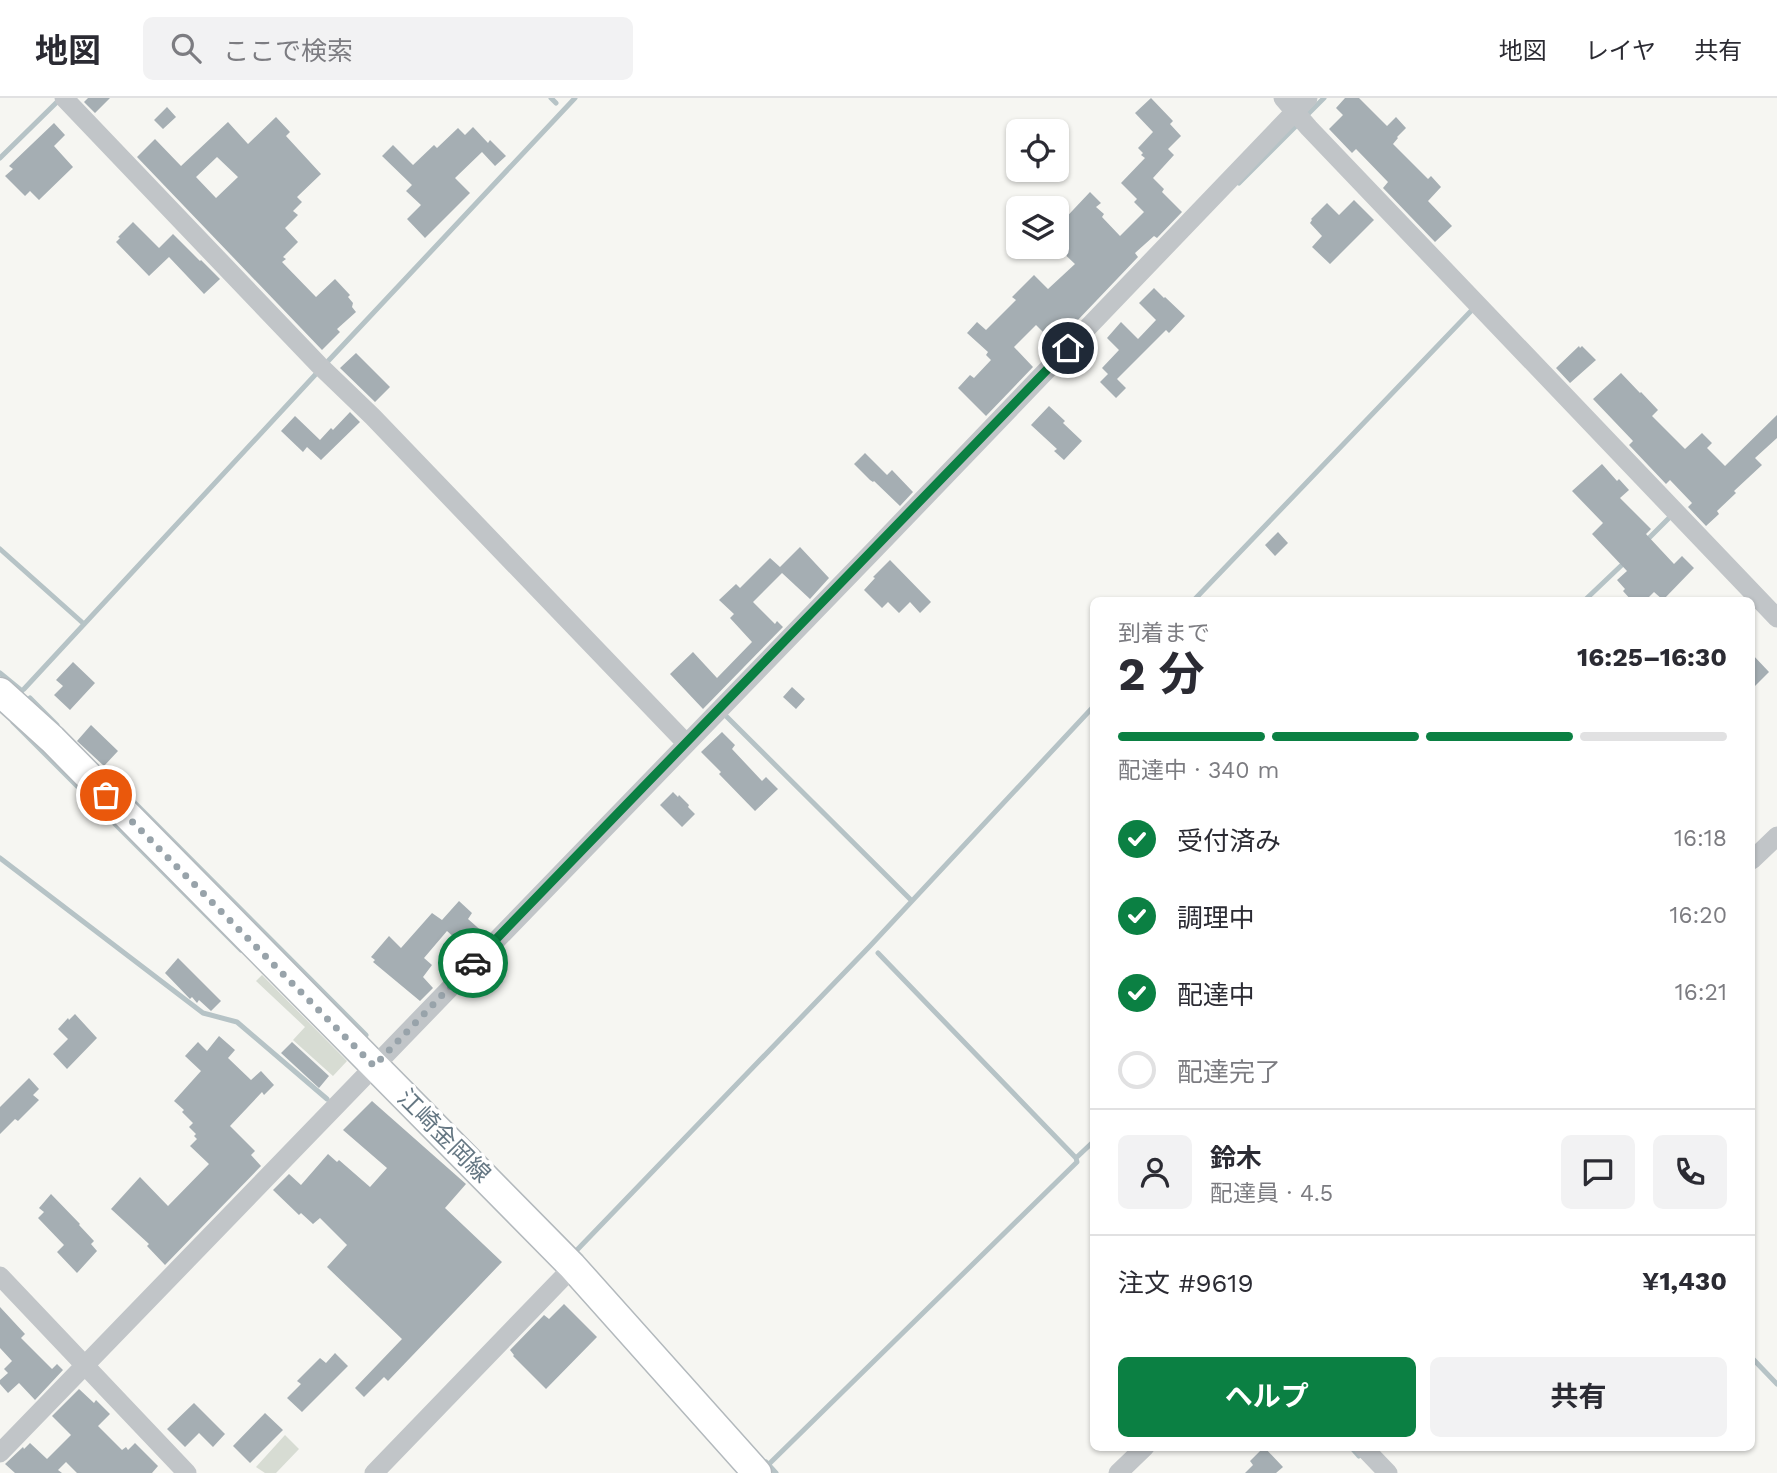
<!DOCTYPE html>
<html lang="ja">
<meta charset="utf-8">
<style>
:root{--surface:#fff;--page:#f2f2f3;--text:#2b2b33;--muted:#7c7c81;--line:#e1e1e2;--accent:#0b8043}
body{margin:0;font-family:"Work Sans","Noto Sans JP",sans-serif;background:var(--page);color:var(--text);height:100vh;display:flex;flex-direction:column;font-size:26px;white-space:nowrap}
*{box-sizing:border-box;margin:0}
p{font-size:23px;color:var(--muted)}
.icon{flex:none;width:38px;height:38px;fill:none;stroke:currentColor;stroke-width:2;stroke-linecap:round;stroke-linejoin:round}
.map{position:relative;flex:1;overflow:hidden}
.panel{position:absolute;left:1090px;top:499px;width:665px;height:854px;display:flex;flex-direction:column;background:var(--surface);border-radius:10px;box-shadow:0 2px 5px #0004}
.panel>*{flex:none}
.fabs{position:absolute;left:1006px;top:21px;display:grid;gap:14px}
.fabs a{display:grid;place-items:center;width:63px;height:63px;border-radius:10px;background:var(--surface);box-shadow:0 2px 5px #0004;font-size:35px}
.pin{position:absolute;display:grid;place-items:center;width:60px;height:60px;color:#fff;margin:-30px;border:4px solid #fff;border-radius:50%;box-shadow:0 2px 7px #0007}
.courier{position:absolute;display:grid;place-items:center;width:70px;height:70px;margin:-35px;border:5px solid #0b8043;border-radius:50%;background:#fff;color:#222;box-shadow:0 2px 9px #0007}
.summary em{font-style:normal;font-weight:700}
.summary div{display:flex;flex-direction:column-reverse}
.summary{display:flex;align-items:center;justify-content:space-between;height:119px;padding:0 28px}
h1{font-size:46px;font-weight:700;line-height:52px}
.bar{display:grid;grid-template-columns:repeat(4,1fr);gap:10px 7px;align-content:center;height:84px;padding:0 28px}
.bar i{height:9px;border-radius:5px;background:var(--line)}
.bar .active{background:var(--accent)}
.bar p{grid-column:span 4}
.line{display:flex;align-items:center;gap:18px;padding:0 28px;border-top:2px solid var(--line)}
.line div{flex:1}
.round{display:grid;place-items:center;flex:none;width:74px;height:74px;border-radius:10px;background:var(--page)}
ol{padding:0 28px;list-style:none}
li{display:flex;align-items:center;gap:21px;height:77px}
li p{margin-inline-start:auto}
li .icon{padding:7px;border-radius:50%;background:var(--accent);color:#fff;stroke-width:4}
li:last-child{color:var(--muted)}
li i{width:38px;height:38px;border:4px solid var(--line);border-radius:50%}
.button{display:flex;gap:14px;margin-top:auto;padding:14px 28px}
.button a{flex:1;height:80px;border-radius:10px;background:var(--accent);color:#fff;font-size:28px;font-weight:700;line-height:80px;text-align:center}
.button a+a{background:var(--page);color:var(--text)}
header{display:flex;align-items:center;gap:42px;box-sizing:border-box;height:98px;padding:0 35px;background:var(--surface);border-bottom:2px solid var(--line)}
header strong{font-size:33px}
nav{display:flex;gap:38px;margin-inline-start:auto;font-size:24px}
.search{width:490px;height:63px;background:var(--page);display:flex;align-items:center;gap:18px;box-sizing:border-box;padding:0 24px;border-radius:10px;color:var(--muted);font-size:26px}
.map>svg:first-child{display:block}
.green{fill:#d7dcd3}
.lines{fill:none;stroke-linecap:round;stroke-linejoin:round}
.stream{stroke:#b6c3c6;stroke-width:5}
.building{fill:#a5aeb3;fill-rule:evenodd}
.secondary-casing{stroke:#b3b9bd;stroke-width:31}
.minor{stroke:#c1c5c8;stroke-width:19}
.secondary{stroke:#fff;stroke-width:28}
.done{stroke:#98a3aa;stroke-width:7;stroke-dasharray:0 12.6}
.route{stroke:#0b8043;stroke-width:9}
.labels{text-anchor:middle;stroke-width:7;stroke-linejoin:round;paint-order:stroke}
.street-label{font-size:24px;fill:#657783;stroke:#fff}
</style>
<header>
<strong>地図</strong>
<div class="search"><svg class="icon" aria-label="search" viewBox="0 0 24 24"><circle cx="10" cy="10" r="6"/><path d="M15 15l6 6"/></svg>ここで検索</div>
<nav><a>地図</a><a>レイヤ</a><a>共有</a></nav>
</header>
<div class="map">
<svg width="1777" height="1375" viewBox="0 0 1777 1375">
<rect width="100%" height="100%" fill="#f6f6f2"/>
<path class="green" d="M 262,877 L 347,963 L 333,978 L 293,942 L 305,929 L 256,883 Z
M 285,1337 L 299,1351 L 276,1375 L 265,1375 L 256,1369 Z"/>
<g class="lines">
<path class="stream" d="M 551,0 L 556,5
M 1309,15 L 1324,0
M 0,60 L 57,4
M 1239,85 L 1296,28
M 1645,444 L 1670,419
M 0,451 L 84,526
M 1194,502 L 1471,213
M 1585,502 L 1626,463
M 0,575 L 22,593
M 24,591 L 315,277 L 575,0
M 30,600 L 57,627
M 724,616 L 912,803
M 13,624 L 241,852
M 131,701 L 366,937
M 0,760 L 203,915 L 237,924 L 327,1001
M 1076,1060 L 1094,1043
M 576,1153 L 870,848 L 1094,608
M 1752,1260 L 1777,1286
M 1351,1349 L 1359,1358
M 766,1364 L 776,1375
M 768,1367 L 1077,1064 L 1076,1060 L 878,855"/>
</g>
<path class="building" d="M 88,0 L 110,0 L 95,15 L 84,4 Z
M 1151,0 L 1173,23 L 1170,26 L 1181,38 L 1168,51 L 1174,57 L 1153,80 L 1164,91 L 1162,94 L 1182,114 L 1157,140 L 1154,138 L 1135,155 L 1138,159 L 1055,246 L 1036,227 L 1014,249 L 1033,269 L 986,318 L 958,290 L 970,277 L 974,280 L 991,262 L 986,257 L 988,254 L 967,235 L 977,224 L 986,232 L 1016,202 L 1012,199 L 1034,177 L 1048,191 L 1075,166 L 1057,149 L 1057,129 L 1090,94 L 1101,105 L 1096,109 L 1104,116 L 1102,119 L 1120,138 L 1144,114 L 1134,104 L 1137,101 L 1121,85 L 1145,60 L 1141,57 L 1143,55 L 1138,50 L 1153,34 L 1135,15 Z
M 1345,0 L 1359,0 L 1387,28 L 1396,19 L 1406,30 L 1397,39 L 1398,40 L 1393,46 L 1428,81 L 1431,78 L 1441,89 L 1428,103 L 1452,128 L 1435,144 L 1383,90 L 1388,84 L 1356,51 L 1352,55 L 1329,31 L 1343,17 L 1336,10 Z
M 167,9 L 176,19 L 163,31 L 154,22 Z
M 276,19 L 290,34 L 286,38 L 321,76 L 297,99 L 302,104 L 293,113 L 298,117 L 285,130 L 298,144 L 283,159 L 286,161 L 282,164 L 316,199 L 335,181 L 350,197 L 348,199 L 353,205 L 352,209 L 356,214 L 337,231 L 340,234 L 322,252 L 137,59 L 155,41 L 181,68 L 228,24 L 248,46 ZM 217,59 L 238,79 L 216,100 L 196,79 Z
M 54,25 L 65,37 L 54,48 L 73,69 L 39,102 L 30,93 L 25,98 L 5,78 L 13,71 L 9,68 Z
M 473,29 L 488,45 L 490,42 L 506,58 L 495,68 L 482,54 L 455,80 L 470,95 L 425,140 L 407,121 L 421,107 L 406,93 L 412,87 L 382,58 L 393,47 L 413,67 L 434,47 L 437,50 L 458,30 L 465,37 Z
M 1354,102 L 1374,122 L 1330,166 L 1312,149 L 1322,138 L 1310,125 L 1312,122 L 1311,121 L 1327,105 L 1339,117 Z
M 133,124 L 159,150 L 173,136 L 200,163 L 201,162 L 220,181 L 204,196 L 169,159 L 149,178 L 116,144 L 120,140 L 118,139 Z
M 1154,190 L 1164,200 L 1165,199 L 1185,218 L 1169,235 L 1166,232 L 1117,281 L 1126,290 L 1116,300 L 1100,284 L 1108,276 L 1102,270 L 1119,252 L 1107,240 L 1121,224 L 1138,241 L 1156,222 L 1139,205 Z
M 1579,248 L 1580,250 L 1582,248 L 1596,262 L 1570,285 L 1556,270 Z
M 356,255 L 390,289 L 375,304 L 340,270 Z
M 1621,275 L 1640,295 L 1641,294 L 1658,312 L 1652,318 L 1685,351 L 1702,335 L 1712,345 L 1707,350 L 1725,368 L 1777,317 L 1777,340 L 1755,360 L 1762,367 L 1734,393 L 1736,395 L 1717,413 L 1719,416 L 1706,428 L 1688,409 L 1692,405 L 1670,382 L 1666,386 L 1629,347 L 1633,343 L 1593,301 Z
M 1049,308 L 1065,323 L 1063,325 L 1082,343 L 1064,362 L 1054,353 L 1057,351 L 1031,327 Z
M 350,314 L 360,324 L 321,362 L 307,349 L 303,354 L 281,333 L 295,318 L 320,342 L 331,330 L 333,332 Z
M 865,355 L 887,377 L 892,372 L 913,394 L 900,408 L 874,383 L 873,384 L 870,382 L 854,366 Z
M 1602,366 L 1617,383 L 1619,381 L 1629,392 L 1620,400 L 1651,431 L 1646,436 L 1674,466 L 1682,458 L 1694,470 L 1663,502 L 1654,494 L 1646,502 L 1631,502 L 1623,493 L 1625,491 L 1617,482 L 1627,473 L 1592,436 L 1603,425 L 1572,393 Z
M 1278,434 L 1288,445 L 1275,458 L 1265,447 Z
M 800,449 L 829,480 L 810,501 L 782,475 L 753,504 L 775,526 L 777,523 L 783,529 L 703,611 L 670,576 L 693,554 L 717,580 L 752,544 L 730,520 L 734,516 L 719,502 L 736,486 L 740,490 L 770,460 L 780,469 Z
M 890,462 L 931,504 L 920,515 L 910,504 L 899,515 L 888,504 L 882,510 L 864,492 L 875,480 L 873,479 Z
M 1752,556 L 1769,574 L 1752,591 Z
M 73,564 L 95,585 L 70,612 L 54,597 L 63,588 L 56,582 Z
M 792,589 L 805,601 L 796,611 L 783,599 Z
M 91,627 L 118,653 L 104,668 L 77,643 Z
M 722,634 L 735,647 L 732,651 L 762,683 L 766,679 L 778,691 L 755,713 L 719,676 L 721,674 L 701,654 Z
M 673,694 L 678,699 L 679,697 L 689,707 L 688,709 L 695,716 L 682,729 L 660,707 Z
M 459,803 L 472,815 L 468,821 L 485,836 L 469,853 L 447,833 L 424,860 L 432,867 L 423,879 L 433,890 L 420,903 L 373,864 L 375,862 L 371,859 L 389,838 L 401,850 L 432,815 L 442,822 Z
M 178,860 L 221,903 L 211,913 L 199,902 L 197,905 L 192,899 L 190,901 L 165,875 Z
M 75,916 L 97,940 L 67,971 L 53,956 L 68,941 L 58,931 L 68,920 L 69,922 Z
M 219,938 L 235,952 L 228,960 L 251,982 L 261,973 L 274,987 L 264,997 L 262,994 L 230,1028 L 255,1053 L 251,1057 L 261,1068 L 165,1167 L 147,1148 L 149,1146 L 111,1111 L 140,1079 L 168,1108 L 209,1066 L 190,1048 L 197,1041 L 194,1038 L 196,1036 L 189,1029 L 193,1025 L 182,1014 L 184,1012 L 174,1003 L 201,973 L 185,958 L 198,944 L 207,953 Z
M 292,944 L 329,978 L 319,990 L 281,955 Z
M 29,980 L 39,991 L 33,997 L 39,1002 L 18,1023 L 15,1021 L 0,1036 L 0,1009 Z
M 372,1003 L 466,1086 L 445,1110 L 502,1164 L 388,1283 L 384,1279 L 364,1299 L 355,1290 L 402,1241 L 327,1169 L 347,1147 L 320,1120 L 313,1126 L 301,1115 L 299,1117 L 273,1092 L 289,1076 L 301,1087 L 328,1056 L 337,1064 L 339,1062 L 370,1089 L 387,1070 L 343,1032 Z
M 51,1096 L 80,1126 L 79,1127 L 94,1143 L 91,1146 L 97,1153 L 77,1175 L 57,1154 L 64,1147 L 38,1120 L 44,1114 L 39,1110 Z
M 564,1206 L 597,1239 L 546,1291 L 513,1258 L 514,1257 L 510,1252 L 544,1217 L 549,1221 Z
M 0,1209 L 25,1236 L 21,1240 L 52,1271 L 57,1266 L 63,1272 L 35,1302 L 19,1285 L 8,1295 L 0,1286 L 0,1282 L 8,1275 L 4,1271 L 12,1263 L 0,1250 Z
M 335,1255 L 348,1268 L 302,1314 L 287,1300 L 301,1286 L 297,1283 L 320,1260 L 326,1265 Z
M 79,1291 L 94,1305 L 96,1302 L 110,1316 L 98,1328 L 122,1352 L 126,1349 L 128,1352 L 135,1345 L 158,1368 L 152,1375 L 77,1375 L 66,1364 L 58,1372 L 62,1375 L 15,1375 L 5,1366 L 23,1349 L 24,1351 L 30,1345 L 47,1361 L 71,1337 L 52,1318 Z
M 194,1305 L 225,1336 L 213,1349 L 199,1335 L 185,1349 L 167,1331 Z
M 265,1315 L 283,1332 L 250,1365 L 233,1348 Z
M 1264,1349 L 1283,1369 L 1276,1375 L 1245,1375 L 1253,1367 L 1250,1363 Z"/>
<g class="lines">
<defs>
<path id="secondary" d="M 0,594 L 52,641 L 572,1168 L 757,1375"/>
</defs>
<use href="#secondary" class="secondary-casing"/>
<path class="minor" d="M 64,0 L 319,267 L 373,319 L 686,645
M 1283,0 L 1309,30 L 1777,520
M 1752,762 L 1777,738
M 0,1178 L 187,1375
M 1363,1349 L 1388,1375
M 0,1355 L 879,447 L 1308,0
M 374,1375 L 573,1169
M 1118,1375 L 1145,1349"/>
<use href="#secondary" class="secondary"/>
</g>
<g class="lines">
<path class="done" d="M 106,697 L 374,968 L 473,865"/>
<path class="route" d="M 473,865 L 1068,250"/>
</g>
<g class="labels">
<g class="street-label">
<text transform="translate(444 1038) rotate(45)" y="8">江崎金岡線</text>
</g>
</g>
</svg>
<div class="fabs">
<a><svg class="icon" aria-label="locate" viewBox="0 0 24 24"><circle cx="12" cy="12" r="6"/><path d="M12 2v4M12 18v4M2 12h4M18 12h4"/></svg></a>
<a><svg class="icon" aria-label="layers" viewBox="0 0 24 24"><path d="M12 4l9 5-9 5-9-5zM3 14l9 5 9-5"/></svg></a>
</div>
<div class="pin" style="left:106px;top:697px;background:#ea580c"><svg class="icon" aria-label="bag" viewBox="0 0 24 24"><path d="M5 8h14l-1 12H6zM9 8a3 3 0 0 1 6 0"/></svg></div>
<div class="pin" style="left:1068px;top:250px;background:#1f2937"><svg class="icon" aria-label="home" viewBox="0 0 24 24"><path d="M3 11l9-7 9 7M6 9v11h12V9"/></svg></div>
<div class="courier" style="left:473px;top:865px"><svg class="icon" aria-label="car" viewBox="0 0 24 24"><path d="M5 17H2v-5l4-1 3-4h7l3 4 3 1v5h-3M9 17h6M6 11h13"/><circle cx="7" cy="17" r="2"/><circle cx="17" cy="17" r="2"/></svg></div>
<section class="panel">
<div class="summary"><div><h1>2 分</h1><p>到着まで</p></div><em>16:25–16:30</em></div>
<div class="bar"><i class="active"></i><i class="active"></i><i class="active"></i><i></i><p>配達中 · 340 m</p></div>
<ol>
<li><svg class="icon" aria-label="check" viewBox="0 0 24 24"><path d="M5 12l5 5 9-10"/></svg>受付済み<p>16:18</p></li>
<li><svg class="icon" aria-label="check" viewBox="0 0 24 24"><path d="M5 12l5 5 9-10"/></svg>調理中<p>16:20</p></li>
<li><svg class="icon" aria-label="check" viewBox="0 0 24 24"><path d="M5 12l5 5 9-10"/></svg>配達中<p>16:21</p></li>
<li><i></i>配達完了</li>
</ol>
<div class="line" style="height:126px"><a class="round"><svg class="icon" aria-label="person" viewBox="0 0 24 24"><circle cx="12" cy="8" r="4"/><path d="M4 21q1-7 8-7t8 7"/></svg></a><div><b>鈴木</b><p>配達員 · 4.5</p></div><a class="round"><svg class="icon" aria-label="chat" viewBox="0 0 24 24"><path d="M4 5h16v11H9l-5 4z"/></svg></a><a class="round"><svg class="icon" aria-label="phone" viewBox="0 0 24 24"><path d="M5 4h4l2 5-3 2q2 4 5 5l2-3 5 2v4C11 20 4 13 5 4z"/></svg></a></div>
<div class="line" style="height:91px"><div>注文 #9619</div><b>¥1,430</b></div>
<div class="button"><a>ヘルプ</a><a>共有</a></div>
</section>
</div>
